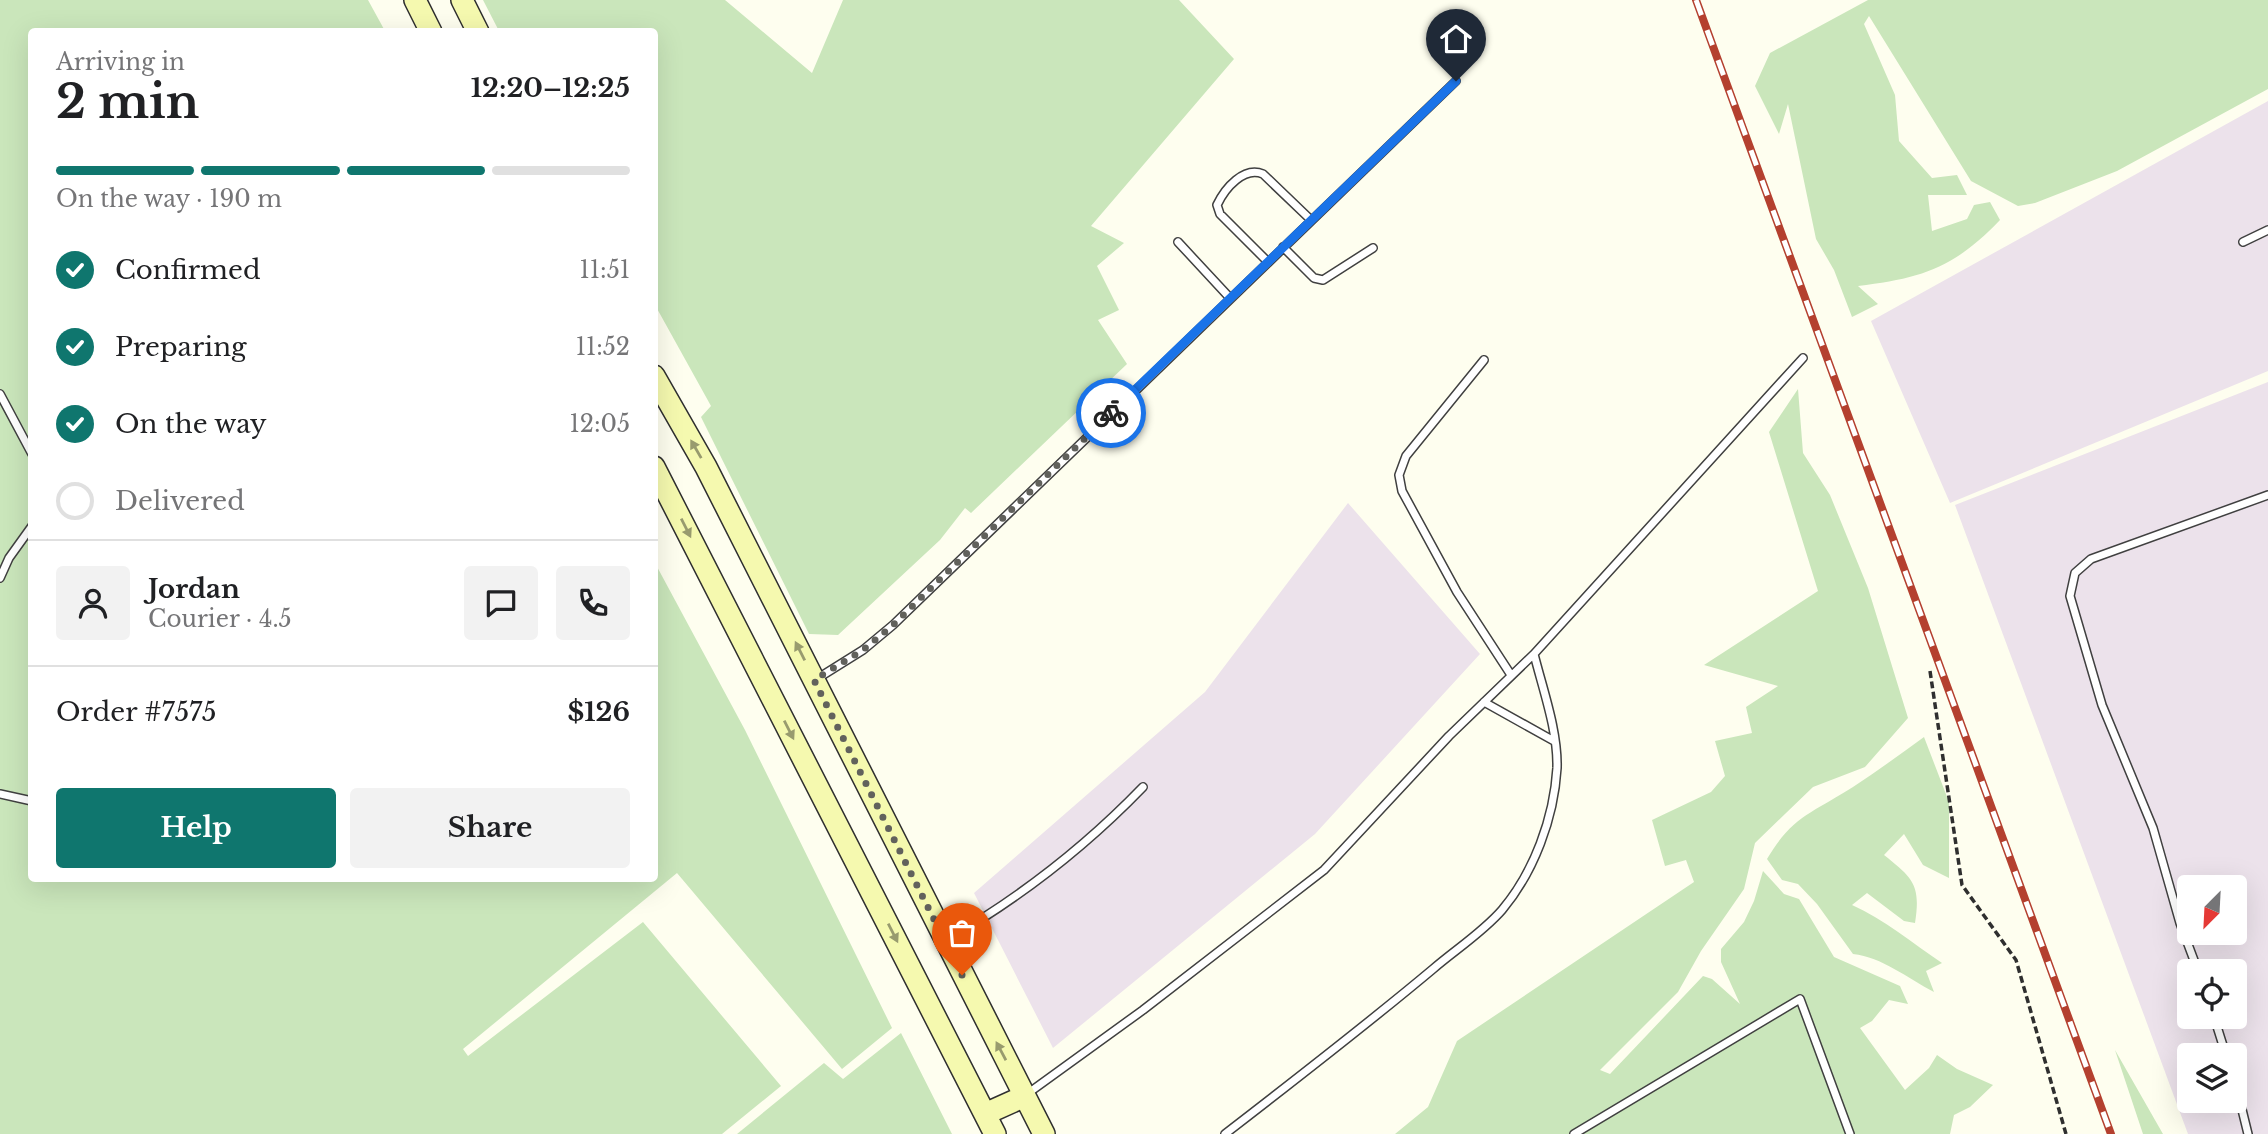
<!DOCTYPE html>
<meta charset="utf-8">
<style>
:root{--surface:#fff;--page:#f2f2f2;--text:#202124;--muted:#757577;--line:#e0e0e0;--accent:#0f766e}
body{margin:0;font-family:"Libre Baskerville",serif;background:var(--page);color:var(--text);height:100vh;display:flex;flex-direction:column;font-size:26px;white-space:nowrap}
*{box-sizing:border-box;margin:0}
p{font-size:23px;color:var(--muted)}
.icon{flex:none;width:38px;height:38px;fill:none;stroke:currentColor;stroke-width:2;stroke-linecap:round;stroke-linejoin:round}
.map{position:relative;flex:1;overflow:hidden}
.side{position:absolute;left:28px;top:28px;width:630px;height:854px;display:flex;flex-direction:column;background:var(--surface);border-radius:7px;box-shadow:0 7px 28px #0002}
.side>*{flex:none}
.needle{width:46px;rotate:204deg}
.controls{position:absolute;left:2177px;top:875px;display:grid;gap:14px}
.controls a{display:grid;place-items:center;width:70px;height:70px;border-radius:7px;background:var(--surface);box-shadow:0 7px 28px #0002;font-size:35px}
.pin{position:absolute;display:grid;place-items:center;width:60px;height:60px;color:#fff;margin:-72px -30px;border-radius:50% 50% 50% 0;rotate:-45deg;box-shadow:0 0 7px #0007}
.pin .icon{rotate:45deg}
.courier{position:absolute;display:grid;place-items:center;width:70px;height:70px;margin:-35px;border:5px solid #1a73e8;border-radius:50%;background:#fff;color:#222;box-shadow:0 2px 9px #0007}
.overview em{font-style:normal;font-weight:700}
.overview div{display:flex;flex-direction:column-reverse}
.overview{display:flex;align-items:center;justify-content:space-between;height:119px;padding:0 28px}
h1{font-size:46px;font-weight:700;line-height:52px}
.bar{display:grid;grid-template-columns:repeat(4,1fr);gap:10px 7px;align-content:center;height:84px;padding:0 28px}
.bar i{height:9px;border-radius:5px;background:var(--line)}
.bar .selected{background:var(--accent)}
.bar p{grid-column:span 4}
.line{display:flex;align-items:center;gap:18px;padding:0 28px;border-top:2px solid var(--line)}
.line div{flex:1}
.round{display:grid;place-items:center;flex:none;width:74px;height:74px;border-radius:7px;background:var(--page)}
ol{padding:0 28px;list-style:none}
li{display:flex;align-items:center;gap:21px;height:77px}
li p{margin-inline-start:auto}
li .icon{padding:7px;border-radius:50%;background:var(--accent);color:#fff;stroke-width:4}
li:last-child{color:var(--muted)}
li i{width:38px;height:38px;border:4px solid var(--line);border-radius:50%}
.primary-button{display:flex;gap:14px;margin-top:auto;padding:14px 28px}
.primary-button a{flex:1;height:80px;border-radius:7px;background:var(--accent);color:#fff;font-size:28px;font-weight:700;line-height:80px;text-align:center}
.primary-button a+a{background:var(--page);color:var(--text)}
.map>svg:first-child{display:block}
.industrial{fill:#ece2eb;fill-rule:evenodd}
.green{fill:#cae6bb}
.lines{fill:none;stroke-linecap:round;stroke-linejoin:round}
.service-casing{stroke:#404040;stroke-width:10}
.secondary-casing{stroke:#2f2f2f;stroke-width:24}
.path{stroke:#2f2f2f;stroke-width:3.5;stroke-dasharray:7 3.5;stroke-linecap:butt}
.service{stroke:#fff;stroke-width:7}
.secondary{stroke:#f5f9af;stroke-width:21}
.rail-casing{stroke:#b4402f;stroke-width:8}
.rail{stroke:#fff;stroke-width:5;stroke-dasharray:16;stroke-linecap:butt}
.oneway{fill:#989b6e}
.done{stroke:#61615c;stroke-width:7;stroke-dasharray:0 12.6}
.route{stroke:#1a73e8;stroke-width:9}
</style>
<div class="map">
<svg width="2268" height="1134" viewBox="0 0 2268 1134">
<rect width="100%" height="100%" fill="#fefeef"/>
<path class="industrial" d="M 2268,101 L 2268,371 L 1950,503 L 1871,321 Z
M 2268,382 L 2268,1134 L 2188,1134 L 1955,505 ZM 2189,887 L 2235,887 L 2235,933 L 2189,933 ZM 2189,971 L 2235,971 L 2235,1017 L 2189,1017 ZM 2189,1055 L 2235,1055 L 2235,1101 L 2189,1101 Z
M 1348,503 L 1480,654 L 1315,834 L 1053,1048 L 974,893 L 1205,692 Z"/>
<path class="green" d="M 0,0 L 368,0 L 385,31 L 32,32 L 32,878 L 654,878 L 655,563 L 745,730 L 892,1028 L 842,1069 L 677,873 L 463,1049 L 468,1056 L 643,922 L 781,1086 L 722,1134 L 0,1134 Z
M 483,0 L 725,0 L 812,73 L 843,0 L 1179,0 L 1234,59 L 1091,226 L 1124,243 L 1097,266 L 1119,310 L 1098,320 L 1127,364 L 971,513 L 965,508 L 940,540 L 838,635 L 809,634 L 701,417 L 711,406 L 655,305 L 654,32 L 499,31 Z
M 1868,0 L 2268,0 L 2268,89 L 2117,171 L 2035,203 L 2018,206 L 1971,181 L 1869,16 L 1864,24 L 1895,95 L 1899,141 L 1932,178 L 1957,175 L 1967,195 L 1928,195 L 1932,231 L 1967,219 L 1974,205 L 1990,202 L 2000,220 C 1954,268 1923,278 1858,286 L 1878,304 L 1852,317 L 1834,270 L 1816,239 L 1788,104 L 1779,134 L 1755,86 L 1770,53 Z
M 1798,389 L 1803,453 L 1830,495 L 1868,588 L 1908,718 L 1865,767 L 1813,787 L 1755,843 L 1744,889 L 1701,951 L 1678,992 L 1600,1070 L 1610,1074 L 1703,976 L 1712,979 L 1740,1004 L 1721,962 L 1721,949 L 1744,922 L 1754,901 L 1763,871 L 1784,894 L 1799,899 L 1834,957 L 1900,986 L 1908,1004 L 1889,1000 L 1872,1021 L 1860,1028 L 1905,1090 L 1929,1068 L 1937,1055 L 1957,1069 L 1993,1085 L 1970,1107 L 1954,1115 L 1950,1134 L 1395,1134 L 1428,1107 L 1457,1041 L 1694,882 L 1686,860 L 1665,866 L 1652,820 L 1711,792 L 1725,776 L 1715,741 L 1752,733 L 1746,707 L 1778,686 L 1704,665 L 1818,591 L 1769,432 Z
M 1924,737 L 1949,802 L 1949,878 L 1923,865 L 1904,834 L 1884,855 C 1913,878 1921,885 1915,923 L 1904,921 L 1867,893 L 1852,905 C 1884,919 1912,943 1942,963 L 1926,971 L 1934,992 C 1907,978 1882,957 1853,954 L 1817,904 L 1798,884 L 1782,880 L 1767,859 C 1792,816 1814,812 1853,787 C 1877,771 1901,754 1924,737 Z
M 901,1033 L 952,1134 L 737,1134 L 824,1063 L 843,1079 Z
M 2115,1050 L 2163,1134 L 2143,1134 Z"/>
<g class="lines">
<defs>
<path id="service" d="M 1178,242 L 1230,298
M 2243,242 L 2268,230
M 1283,247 L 1314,278 L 1323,280 L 1373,248
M 1268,262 L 1220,214 L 1217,205 C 1225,188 1244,166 1263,174 L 1311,220
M 1484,360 L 1406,456 L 1399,475 L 1402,491 L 1457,592 L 1511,675
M 0,394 L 32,454
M 0,578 L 9,558 L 32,526
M 1534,654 L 1803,358
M 815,680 L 863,650 L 893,625 L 1456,81
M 1484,702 L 1554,741
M 0,794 L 32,801
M 948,939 C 1021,897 1085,847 1143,787
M 2198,971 L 2180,923 L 2153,828 L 2102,705 L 2070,596 L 2075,573 L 2091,559 L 2268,495
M 2214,1017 L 2226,1055
M 2235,1081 L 2248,1134
M 1027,1094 L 1143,1010 L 1324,870 L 1449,736 L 1534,654 C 1543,690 1558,731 1557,768 C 1554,818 1534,872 1502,910 C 1483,932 1455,950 1433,969 C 1365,1026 1295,1080 1225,1134
M 1574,1134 L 1800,999 L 1850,1134"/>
<path id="secondary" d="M 415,0 L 431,32
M 462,0 L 478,32
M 654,376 L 706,467 L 1044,1134
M 654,467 L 995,1134
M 985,1114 L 1025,1096"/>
</defs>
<use href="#service" class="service-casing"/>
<use href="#secondary" class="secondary-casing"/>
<path class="path" d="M 1930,671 L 1962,885 L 2016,960 L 2066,1134"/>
<use href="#service" class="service"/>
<use href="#secondary" class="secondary"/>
<defs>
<path id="rail" d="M 1696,0 L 2111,1134"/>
</defs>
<use href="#rail" class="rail-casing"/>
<use href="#rail" class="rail"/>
</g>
<defs><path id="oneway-solid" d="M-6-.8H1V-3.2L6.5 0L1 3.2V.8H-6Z" transform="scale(1.75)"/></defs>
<g class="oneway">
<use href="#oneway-solid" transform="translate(696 449) rotate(-120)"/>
<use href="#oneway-solid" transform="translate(686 528) rotate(63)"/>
<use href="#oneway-solid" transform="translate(800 651) rotate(-117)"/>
<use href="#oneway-solid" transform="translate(789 730) rotate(63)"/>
<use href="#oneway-solid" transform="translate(893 933) rotate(63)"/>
<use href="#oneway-solid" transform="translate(1001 1051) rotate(-118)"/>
</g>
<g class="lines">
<path class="done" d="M 962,975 L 814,680 L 863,650 L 893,625 L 1111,413"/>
<path class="route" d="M 1111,413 L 1456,81"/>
</g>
</svg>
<div class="controls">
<a><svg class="needle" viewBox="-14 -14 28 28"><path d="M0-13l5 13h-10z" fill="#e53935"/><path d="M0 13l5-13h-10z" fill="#757577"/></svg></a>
<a><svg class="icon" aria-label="locate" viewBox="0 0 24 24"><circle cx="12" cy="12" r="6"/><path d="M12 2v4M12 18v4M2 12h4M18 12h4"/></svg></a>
<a><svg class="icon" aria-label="layers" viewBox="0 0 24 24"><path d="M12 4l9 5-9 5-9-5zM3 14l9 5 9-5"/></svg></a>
</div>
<div class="pin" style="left:962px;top:975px;background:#ea580c"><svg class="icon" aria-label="bag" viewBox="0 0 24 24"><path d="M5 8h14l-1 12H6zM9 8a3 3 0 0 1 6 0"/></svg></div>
<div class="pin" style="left:1456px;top:81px;background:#1f2937"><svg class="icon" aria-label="home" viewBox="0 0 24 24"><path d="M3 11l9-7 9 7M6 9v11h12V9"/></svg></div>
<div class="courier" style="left:1111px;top:413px"><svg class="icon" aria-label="bike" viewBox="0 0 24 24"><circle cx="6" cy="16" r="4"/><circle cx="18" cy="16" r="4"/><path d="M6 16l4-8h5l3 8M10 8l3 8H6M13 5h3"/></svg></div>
<section class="side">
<div class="overview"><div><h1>2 min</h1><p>Arriving in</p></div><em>12:20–12:25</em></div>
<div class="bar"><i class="selected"></i><i class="selected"></i><i class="selected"></i><i></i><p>On the way · 190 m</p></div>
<ol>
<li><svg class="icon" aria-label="check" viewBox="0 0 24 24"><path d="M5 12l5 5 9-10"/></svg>Confirmed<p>11:51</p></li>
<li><svg class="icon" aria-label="check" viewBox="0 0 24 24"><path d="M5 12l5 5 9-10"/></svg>Preparing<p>11:52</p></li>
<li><svg class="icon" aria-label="check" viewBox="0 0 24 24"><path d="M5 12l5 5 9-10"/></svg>On the way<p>12:05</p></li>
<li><i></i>Delivered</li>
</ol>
<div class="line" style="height:126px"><a class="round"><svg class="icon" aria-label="person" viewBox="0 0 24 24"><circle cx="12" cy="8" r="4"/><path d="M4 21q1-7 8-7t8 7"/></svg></a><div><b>Jordan</b><p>Courier · 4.5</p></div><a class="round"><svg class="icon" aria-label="chat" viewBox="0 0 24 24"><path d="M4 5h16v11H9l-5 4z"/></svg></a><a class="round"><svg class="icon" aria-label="phone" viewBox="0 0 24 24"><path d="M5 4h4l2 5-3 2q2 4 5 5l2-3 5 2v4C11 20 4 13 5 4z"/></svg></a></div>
<div class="line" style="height:91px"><div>Order #7575</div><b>$126</b></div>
<div class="primary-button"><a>Help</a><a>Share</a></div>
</section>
</div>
